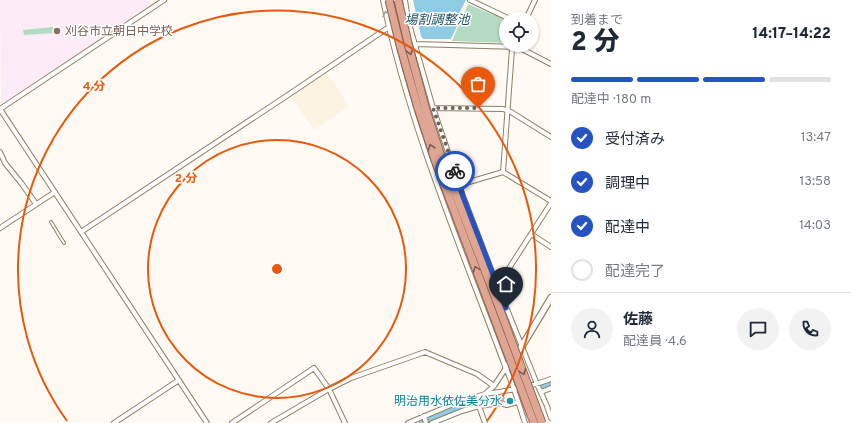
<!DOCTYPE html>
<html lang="ja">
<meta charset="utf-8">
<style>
:root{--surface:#fff;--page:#f2f2f3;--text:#1f2937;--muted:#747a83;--line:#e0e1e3;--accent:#2554c2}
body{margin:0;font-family:Overpass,"Noto Sans JP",sans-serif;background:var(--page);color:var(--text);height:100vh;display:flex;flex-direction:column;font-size:15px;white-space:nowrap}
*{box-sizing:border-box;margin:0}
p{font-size:13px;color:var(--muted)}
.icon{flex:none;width:22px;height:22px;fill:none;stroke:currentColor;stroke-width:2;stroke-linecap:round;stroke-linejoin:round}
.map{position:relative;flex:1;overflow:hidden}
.drawer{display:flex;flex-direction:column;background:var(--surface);width:300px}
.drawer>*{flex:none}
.tools{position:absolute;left:499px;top:12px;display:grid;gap:8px}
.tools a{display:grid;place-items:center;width:40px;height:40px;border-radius:50%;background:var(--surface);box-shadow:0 1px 3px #0004;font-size:20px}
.pin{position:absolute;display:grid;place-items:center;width:34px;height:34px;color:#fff;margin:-41px -17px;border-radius:50% 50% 50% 0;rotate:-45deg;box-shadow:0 0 4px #0007}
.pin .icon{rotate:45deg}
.courier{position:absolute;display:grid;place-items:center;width:40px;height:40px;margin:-20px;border:3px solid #2554c2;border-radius:50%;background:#fff;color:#222;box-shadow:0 1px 5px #0007}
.headline em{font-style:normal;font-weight:800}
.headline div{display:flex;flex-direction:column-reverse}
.headline{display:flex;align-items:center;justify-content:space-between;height:68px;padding:0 20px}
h1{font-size:26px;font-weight:800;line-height:30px}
.bar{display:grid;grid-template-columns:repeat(4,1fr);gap:6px 4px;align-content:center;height:48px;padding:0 20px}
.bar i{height:5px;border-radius:3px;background:var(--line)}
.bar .current{background:var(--accent)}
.bar p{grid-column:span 4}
.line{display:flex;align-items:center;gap:10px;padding:0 20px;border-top:1px solid var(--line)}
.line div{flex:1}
.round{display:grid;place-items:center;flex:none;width:42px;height:42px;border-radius:21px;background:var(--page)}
ol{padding:0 20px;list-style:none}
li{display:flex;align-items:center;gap:12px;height:44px}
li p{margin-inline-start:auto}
li .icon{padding:4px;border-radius:50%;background:var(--accent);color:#fff;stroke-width:4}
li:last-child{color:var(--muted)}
li i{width:22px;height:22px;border:2px solid var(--line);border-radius:50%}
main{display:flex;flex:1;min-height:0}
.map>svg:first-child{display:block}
.built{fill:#fcf3e3}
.education{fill:#fdecf7}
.green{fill:#b2dbc1}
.water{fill:#8ecce6}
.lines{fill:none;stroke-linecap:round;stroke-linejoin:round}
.canal{stroke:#8ecce6;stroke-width:5.5}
.service-casing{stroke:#8f7e60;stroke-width:4}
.minor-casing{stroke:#8f7e60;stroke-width:6}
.tertiary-casing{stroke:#8f7e60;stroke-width:8}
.service{stroke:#fff;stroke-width:2}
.minor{stroke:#fff;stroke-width:4}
.tertiary{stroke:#fff;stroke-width:5.5}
.trunk-bridge-casing{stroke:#946451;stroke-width:9;stroke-linecap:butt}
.trunk-bridge{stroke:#dfa694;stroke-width:7}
.oneway{stroke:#a3a09c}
.oneway2{stroke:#7c5c4e}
.done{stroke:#6a645a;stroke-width:4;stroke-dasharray:0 7.2}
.route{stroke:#2554c2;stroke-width:5}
.ring{fill:none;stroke:#e8590c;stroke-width:2}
.education-dot{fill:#8d6e63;stroke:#fff;stroke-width:1.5}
.culture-dot{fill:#0f9aa8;stroke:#fff;stroke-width:1.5}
.labels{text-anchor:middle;stroke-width:3;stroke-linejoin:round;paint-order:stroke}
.education-label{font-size:12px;fill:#785e54;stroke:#fff;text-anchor:start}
.culture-label{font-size:12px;fill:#0d838f;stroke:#fff;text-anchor:end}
.water-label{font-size:13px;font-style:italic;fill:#1d4f62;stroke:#fff}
.centre{fill:#e8590c;stroke:#fff;stroke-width:2}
.ring-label{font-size:12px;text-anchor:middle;font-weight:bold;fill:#e8590c;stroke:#fff;stroke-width:3;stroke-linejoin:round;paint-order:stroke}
</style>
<main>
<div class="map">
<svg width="551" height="423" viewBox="0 0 551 423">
<rect width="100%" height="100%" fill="#fffbf4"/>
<path class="built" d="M 326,72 L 349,106 L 314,130 L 292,98 L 293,95 Z"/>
<path class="education" d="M 0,0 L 148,0 L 152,5 L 1,105 Z"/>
<path class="green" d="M 468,4 L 506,20 L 506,43 L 452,41 Z
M 53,27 L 55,33 L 24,35 L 23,30 Z"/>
<path class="water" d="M 413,0 L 466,0 L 458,16 L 461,17 L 451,39 L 423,39 L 421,36 Z"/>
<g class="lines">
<path class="canal" d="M 543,387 L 551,384
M 421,423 L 459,408 L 476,402 L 502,398"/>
<defs>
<path id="service" d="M 51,222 L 64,243"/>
<path id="minor" d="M 383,0 C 409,126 460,245 505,366 C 513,384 519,404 525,423
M 405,0 L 408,20 L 433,108 L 463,196 L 496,282 L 537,384 L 547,406 L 551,418
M 470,0 L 510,19
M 526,19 L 535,0
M 415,44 L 518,47 L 551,64
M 514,45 L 512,49 L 503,172 L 551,201
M 433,108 L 503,109 L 511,112 L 551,137
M 0,109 L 207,423
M 0,109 L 164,0
M 0,152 L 5,163 L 22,184 L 36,204
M 459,185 L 503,172
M 0,228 L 55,192
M 81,232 L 288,95 L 389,27 L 404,22
M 531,234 L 551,247
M 495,283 L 504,276 L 551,203
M 541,392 L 551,388
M 485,394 C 508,391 529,387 551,379
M 476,397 L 479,406 L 500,403 L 507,405 L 518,402
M 424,416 L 426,423
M 114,423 L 179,380
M 232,423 L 314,368 L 329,389 L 345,423
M 271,423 L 329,389 L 351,378 L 425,352 L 477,374 L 494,386
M 408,423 L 451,405 L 485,394 L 494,386 L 506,368
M 432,423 L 462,411 L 479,406 L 485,423"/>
<path id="tertiary" d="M 506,368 L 522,346 L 551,298"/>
</defs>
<use href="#service" class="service-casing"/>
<use href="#minor" class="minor-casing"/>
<use href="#tertiary" class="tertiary-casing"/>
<use href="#service" class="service"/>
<use href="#minor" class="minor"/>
<use href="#tertiary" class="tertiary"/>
<defs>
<path id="trunk-bridge" d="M 389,0 L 400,45 L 418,108 L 435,160 L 534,423
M 398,0 L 409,47 L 426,110 L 442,159 L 497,302 L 542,423"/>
</defs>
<use href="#trunk-bridge" class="trunk-bridge-casing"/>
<use href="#trunk-bridge" class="trunk-bridge"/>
</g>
<defs><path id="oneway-chevron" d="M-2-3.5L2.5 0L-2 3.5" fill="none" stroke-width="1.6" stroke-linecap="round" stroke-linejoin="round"/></defs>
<use class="oneway" href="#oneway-chevron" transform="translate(386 14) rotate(-102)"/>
<g class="oneway2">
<use href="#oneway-chevron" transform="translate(410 52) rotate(75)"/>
<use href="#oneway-chevron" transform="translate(431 147) rotate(-108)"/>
<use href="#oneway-chevron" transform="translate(476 269) rotate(-111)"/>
<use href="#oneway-chevron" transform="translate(523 372) rotate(69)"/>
</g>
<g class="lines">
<path class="done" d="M 455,171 L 433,108 L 478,108"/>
<path class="route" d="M 455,171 L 463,196 L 506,308"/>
</g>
<g class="ring">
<circle cx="277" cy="269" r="129"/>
<path d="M67 421A259 259 0 1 1 487 421"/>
</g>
<circle class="education-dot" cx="57" cy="31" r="4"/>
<circle class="culture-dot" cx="510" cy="401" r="4"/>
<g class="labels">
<g class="education-label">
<text x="65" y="35">刈谷市立朝日中学校</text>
</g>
<g class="culture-label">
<text x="502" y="405">明治用水依佐美分水</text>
</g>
<g class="water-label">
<text x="437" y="24">場割調整池</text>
</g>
</g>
<circle cx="277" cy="269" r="6" class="centre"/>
<g class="ring-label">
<text x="94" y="90">4 分</text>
<text x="186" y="182">2 分</text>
</g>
</svg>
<div class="tools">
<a><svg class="icon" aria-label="locate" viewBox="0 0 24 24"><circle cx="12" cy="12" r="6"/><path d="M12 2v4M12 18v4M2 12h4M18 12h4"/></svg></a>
</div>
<div class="pin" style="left:478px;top:108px;background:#ea580c"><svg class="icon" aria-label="bag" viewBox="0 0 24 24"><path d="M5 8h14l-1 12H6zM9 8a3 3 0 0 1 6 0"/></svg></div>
<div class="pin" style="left:506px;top:308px;background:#1f2937"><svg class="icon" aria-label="home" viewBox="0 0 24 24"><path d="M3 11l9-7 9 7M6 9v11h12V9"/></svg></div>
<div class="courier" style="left:455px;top:171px"><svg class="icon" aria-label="bike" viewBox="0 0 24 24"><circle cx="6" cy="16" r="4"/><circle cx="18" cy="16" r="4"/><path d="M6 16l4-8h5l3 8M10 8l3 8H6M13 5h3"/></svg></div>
</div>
<section class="drawer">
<div class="headline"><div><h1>2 分</h1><p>到着まで</p></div><em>14:17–14:22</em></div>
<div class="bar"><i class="current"></i><i class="current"></i><i class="current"></i><i></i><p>配達中 · 180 m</p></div>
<ol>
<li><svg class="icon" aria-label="check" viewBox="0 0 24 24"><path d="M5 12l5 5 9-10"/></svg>受付済み<p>13:47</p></li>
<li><svg class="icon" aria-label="check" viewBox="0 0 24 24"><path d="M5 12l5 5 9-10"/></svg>調理中<p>13:58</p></li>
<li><svg class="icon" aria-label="check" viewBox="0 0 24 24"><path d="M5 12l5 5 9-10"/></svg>配達中<p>14:03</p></li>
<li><i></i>配達完了</li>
</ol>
<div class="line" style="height:72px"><a class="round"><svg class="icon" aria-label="person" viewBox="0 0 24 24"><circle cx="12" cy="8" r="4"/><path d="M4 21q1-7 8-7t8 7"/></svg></a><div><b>佐藤</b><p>配達員 · 4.6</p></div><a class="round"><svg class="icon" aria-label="chat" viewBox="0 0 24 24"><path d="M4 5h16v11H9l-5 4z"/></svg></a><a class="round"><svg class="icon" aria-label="phone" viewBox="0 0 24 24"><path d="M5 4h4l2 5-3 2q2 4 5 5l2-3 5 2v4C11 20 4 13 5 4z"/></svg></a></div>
</section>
</main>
